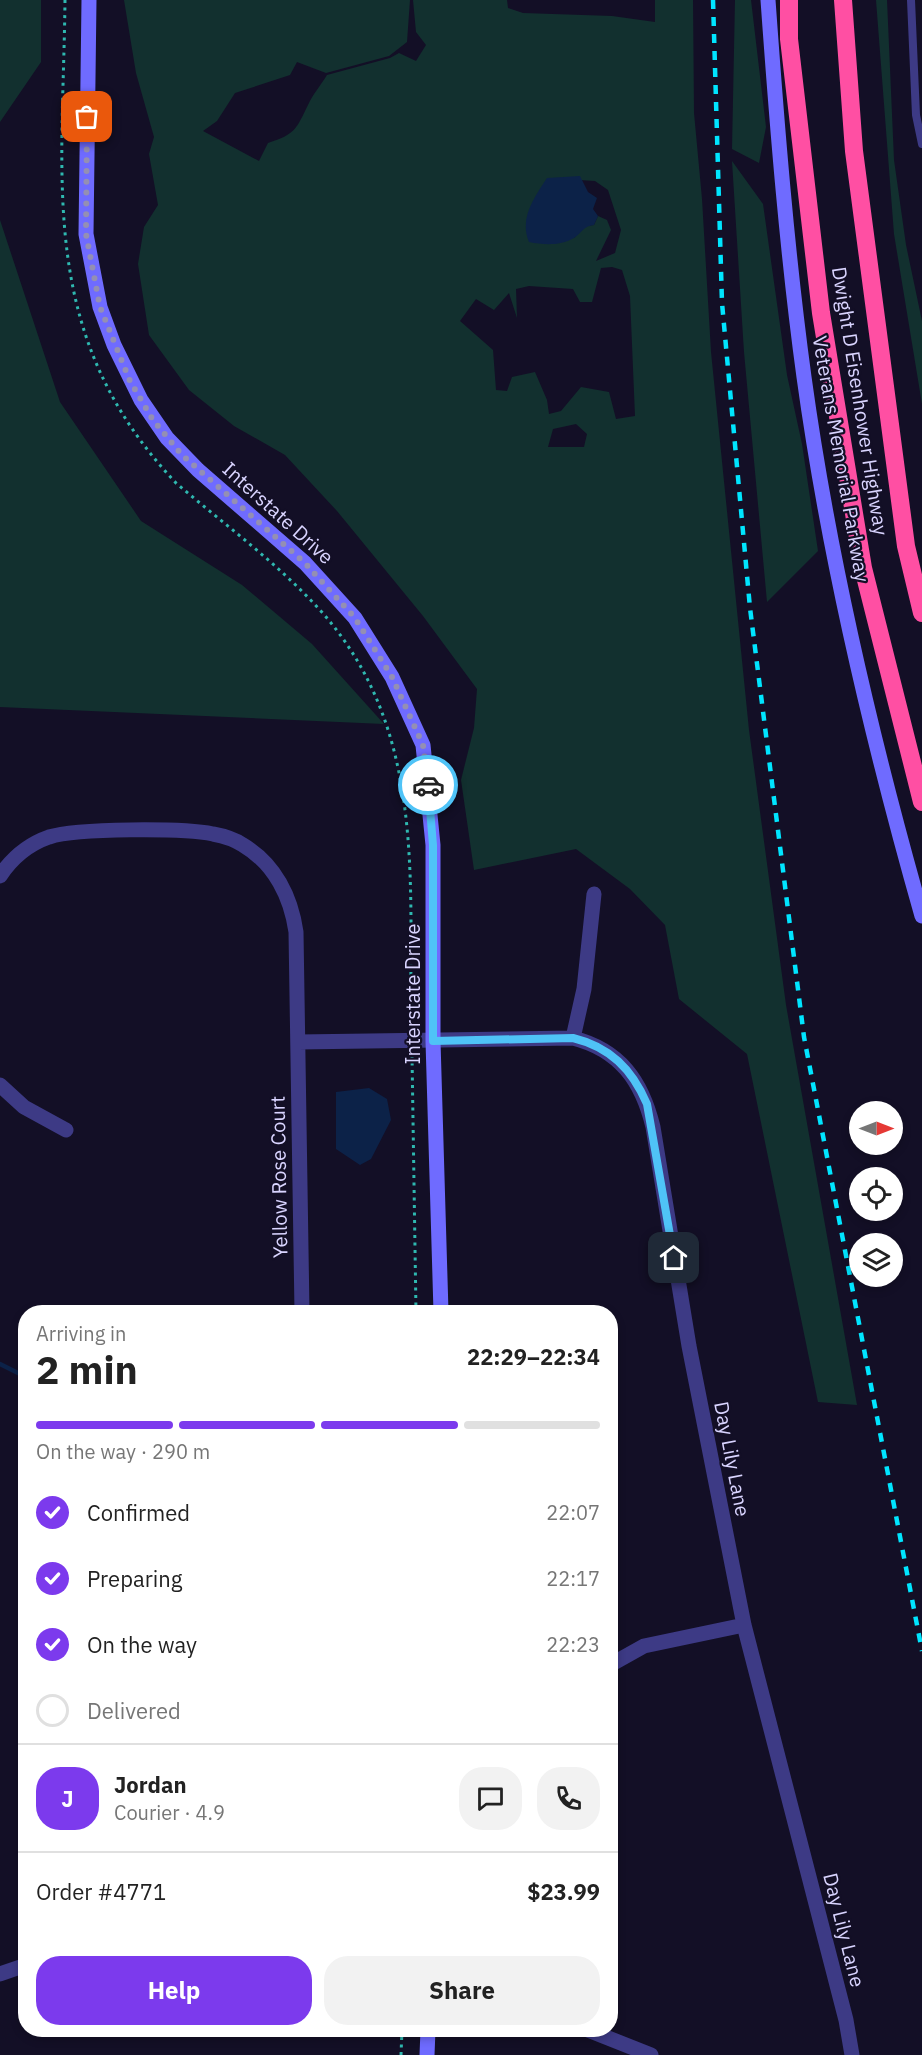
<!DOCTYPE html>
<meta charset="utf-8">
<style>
:root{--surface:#fff;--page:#f2f2f2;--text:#222;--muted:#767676;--line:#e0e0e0;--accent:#7c3aed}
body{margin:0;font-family:"IBM Plex Sans",sans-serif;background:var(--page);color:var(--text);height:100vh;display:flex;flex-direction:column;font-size:22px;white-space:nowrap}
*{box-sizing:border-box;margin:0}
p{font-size:20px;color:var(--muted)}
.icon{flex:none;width:33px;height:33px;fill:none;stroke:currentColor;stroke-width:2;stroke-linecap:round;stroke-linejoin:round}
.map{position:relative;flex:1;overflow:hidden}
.drawer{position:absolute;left:18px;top:1305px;width:600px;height:732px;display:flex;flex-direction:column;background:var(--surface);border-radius:24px;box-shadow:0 3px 9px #0003}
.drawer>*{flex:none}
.needle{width:39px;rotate:90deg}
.fabs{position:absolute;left:849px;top:1101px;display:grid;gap:12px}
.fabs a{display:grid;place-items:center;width:54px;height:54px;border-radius:50%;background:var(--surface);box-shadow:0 3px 9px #0003;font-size:30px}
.pin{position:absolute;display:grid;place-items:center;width:51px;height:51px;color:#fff;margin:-26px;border-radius:12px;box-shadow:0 3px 9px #0006}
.courier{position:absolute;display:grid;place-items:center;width:60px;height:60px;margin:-30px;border:4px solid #4fc3f7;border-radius:50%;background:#fff;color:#222;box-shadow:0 2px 8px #0007}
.summary em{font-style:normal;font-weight:700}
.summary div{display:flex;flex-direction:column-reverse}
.summary{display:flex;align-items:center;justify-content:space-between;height:102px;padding:0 18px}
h1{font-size:39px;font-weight:700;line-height:45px}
.bar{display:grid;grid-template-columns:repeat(4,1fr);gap:9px 6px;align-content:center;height:72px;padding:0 18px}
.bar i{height:8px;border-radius:4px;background:var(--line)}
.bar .selected{background:var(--accent)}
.bar p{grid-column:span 4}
.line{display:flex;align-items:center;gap:15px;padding:0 18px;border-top:2px solid var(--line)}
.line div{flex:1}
.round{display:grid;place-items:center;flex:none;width:63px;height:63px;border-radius:24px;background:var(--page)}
ol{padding:0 18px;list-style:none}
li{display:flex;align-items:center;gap:18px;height:66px}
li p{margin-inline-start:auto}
li .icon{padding:6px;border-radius:50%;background:var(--accent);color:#fff;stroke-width:4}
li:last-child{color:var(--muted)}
li i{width:33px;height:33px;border:3px solid var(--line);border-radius:50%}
.primary-button{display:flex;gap:12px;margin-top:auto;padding:12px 18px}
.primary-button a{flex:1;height:69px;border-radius:24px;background:var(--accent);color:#fff;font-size:24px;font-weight:700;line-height:69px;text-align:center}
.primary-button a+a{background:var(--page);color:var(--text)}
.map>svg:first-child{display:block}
.green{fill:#12302f;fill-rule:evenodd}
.water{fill:#0c2248}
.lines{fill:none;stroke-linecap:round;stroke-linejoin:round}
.stream{stroke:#0c2248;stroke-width:4.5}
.path{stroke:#2fb8b0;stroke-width:3;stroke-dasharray:3 4.5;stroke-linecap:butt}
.lane{stroke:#3d3a85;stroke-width:8}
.street{stroke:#3d3a85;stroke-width:15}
.secondary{stroke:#6f6bff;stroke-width:15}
.highway{stroke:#ff4fa3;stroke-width:18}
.rail{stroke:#00e5ff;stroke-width:4.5;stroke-dasharray:9 8;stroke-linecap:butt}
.done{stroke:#948fb3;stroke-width:6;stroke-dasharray:0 10.8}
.route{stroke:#4fc3f7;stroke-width:8}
.labels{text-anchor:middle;stroke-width:4.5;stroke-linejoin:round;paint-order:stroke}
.street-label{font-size:20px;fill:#d9d4ff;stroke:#130f26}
</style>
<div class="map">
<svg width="922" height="2055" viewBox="0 0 922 2055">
<rect width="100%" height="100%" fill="#130f26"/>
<path class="green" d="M 0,0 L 41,0 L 41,62 L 0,122 Z
M 124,0 L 410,0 L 407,42 L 389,56 L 326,73 L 297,62 L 290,75 L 235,93 L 217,121 L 203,131 L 259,161 L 268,143 C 296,134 296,129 308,105 C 313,94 321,85 327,75 L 390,58 L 399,53 L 416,61 L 426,45 L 416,32 L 413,0 L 507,0 L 508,8 L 523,13 L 612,16 L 655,22 L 655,0 L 693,0 L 694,113 L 702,199 L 711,352 L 749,730 L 786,1005 L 857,1405 L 818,1402 L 747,1054 L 679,999 L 665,925 L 630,889 L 576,849 L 474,870 L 461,780 L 474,728 L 477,689 L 423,616 L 337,511 L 285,455 L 234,426 L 189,390 L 149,335 L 138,264 L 144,227 L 158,205 L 149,154 L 154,137 L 136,73 ZM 579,180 L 595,181 L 608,190 L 621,230 L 615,253 L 596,261 L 611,230 L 607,220 L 598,216 L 594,225 L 585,226 L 574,238 ZM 612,267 L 622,270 L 630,296 L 635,416 L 616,419 L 609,392 L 581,387 L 561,411 L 549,414 L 547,400 L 535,372 L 512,377 L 507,391 L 496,390 L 493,350 L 460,321 L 476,299 L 494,310 L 509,293 L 517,318 L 516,289 L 529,286 L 573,289 L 580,302 L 592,302 L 601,268 ZM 576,424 L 587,434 L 584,447 L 548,447 L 553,429 Z
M 735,0 L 751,0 L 766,127 L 759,163 L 732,149 Z
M 876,0 L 887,0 L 894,160 L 906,245 L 922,321 L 922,404 L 894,234 Z
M 732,161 L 763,204 L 787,375 L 802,444 L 818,551 L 767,602 L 744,352 Z
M 0,220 L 60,402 L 141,521 L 242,585 L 312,644 L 384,724 L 0,707 Z"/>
<path class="water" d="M 580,176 L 588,192 L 597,198 L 593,209 L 598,216 L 594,225 C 583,226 582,233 574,238 C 560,246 544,245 529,242 C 519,218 534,198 547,178 Z
M 369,1088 L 387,1099 L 391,1120 L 371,1159 L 360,1165 L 336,1149 L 336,1092 Z"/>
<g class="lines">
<path class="stream" d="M 0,1364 L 26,1377"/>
<path class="path" d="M 65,0 C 63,186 37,335 176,483 C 224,524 277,563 319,609 C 427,728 409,880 411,1028
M 412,1055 L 416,1312
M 401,2055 L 402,2030"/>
<path class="lane" d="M 911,0 L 916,115 L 922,144"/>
<path class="street" d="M 0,876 C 12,858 29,844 49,837 C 77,828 184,828 213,834 C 224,836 234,839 243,845 C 275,864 291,897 296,932 L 302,1312
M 573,1038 L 584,989 L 594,894
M 298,1042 L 573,1038 C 620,1050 642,1081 653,1127 L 689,1346 L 744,1625 L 846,2020 L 852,2055
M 0,1085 L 24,1107 L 66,1130
M 610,1665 L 644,1646 L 744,1625
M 0,1974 L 26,1965
M 588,2030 L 651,2055"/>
<path class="secondary" d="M 89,0 L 86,234 L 100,307 L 114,345 L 141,400 L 167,438 L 198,470 L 305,563 L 355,618 L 392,677 L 423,745 L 433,845 L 433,1041 L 441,1312
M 768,0 C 777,126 787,252 804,377 C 829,559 872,740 922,916
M 427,2055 L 428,2030"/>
<path class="highway" d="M 789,0 L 789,39 L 821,313 L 863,568 L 922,802
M 843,0 L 854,151 L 906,546 L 922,613"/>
<path class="rail" d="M 713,0 L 722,303 L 750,608 L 804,1037 L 922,1651"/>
</g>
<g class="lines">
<path class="done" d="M 87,117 L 86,234 L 100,307 L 130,381 L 153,420 L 182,455 L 305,563 L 355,618 L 392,677 L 423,745 L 428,785"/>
<path class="route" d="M 428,785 L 433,845 L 433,1041 L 573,1038 C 610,1047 632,1069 647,1104 L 674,1258"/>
</g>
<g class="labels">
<g class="street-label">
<text transform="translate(860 401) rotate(81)" y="7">Dwight D Eisenhower Highway</text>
<text transform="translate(841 459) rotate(80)" y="7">Veterans Memorial Parkway</text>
<text transform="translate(278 513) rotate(42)" y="7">Interstate Drive</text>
<text transform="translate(413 994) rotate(-90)" y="7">Interstate Drive</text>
<text transform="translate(279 1177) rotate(-91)" y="7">Yellow Rose Court</text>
<text transform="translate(732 1459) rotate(79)" y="7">Day Lily Lane</text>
<text transform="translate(844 1930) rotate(76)" y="7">Day Lily Lane</text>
</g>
</g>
</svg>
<div class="fabs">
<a><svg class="needle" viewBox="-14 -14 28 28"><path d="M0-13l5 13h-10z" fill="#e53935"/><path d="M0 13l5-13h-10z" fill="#767676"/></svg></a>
<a><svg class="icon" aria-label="locate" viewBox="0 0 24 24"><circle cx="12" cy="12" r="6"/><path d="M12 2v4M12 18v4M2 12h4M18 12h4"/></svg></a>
<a><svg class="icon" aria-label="layers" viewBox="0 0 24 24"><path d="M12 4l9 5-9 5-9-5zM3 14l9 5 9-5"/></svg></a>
</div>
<div class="pin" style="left:87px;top:117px;background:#ea580c"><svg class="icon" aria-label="bag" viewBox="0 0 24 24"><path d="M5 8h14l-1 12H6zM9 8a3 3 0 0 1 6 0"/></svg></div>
<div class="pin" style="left:674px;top:1258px;background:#1f2937"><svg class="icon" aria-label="home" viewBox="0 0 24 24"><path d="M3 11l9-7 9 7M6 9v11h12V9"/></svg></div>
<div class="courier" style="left:428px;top:785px"><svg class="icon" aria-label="car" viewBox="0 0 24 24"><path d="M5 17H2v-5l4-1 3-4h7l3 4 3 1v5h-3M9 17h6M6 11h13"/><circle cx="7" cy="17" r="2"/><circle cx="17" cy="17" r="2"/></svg></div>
<section class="drawer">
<div class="summary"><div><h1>2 min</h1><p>Arriving in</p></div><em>22:29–22:34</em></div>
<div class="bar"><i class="selected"></i><i class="selected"></i><i class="selected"></i><i></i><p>On the way · 290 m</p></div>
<ol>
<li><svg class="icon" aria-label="check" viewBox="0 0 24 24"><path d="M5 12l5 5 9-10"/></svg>Confirmed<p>22:07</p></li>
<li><svg class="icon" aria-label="check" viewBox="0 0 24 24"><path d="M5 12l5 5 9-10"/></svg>Preparing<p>22:17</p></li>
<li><svg class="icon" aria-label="check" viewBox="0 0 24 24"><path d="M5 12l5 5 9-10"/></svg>On the way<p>22:23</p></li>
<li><i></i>Delivered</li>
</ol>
<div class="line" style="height:108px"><b class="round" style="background:var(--accent);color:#fff">J</b><div><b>Jordan</b><p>Courier · 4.9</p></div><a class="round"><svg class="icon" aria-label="chat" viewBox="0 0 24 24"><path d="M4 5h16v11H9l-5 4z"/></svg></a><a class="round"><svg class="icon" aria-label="phone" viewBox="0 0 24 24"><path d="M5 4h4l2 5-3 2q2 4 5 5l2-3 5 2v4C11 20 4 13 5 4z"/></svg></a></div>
<div class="line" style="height:78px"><div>Order #4771</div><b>$23.99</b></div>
<div class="primary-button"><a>Help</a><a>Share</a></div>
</section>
</div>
